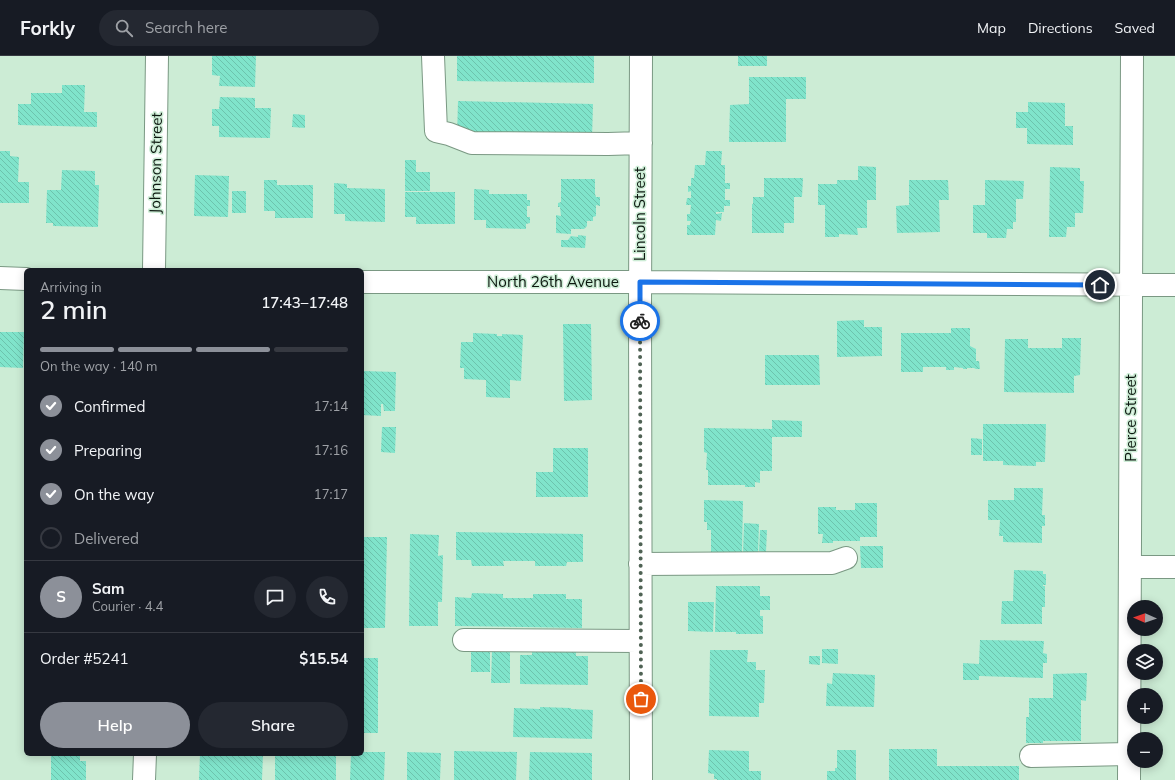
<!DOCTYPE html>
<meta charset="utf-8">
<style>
:root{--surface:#171b24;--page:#242831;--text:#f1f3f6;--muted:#9ea1a6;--line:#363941;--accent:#8c9099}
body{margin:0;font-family:Mulish,sans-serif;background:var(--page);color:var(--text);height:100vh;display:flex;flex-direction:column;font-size:15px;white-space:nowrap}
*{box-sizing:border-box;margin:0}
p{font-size:13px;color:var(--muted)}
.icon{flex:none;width:22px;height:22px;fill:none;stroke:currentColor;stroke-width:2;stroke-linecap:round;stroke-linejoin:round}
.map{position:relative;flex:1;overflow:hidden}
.side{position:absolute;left:24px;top:212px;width:340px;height:488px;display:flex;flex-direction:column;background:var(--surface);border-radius:6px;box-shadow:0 2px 10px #0003}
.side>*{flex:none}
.needle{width:26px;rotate:272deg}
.fabs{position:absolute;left:1127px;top:544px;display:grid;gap:8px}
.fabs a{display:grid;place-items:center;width:36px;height:36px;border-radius:50%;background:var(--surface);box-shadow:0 2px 10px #0003;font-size:20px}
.pin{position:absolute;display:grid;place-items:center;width:34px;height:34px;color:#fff;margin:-17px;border:2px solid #fff;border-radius:50%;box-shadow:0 1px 4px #0007}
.courier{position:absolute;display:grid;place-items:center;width:40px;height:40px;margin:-20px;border:3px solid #1a73e8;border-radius:50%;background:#fff;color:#222;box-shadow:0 1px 5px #0007}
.summary em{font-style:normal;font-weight:600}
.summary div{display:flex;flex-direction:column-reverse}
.summary{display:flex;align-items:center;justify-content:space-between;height:68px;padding:0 16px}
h1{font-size:26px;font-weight:600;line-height:30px}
.bar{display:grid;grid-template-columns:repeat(4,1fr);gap:6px 4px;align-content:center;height:48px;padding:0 16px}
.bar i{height:5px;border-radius:3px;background:var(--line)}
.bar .current{background:var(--accent)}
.bar p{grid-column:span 4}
.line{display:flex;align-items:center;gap:10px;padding:0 16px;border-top:1px solid var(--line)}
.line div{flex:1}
.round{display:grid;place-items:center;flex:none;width:42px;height:42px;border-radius:21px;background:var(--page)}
ol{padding:0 16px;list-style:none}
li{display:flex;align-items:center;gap:12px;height:44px}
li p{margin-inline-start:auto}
li .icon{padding:4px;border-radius:50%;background:var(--accent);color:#fff;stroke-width:4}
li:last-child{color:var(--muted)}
li i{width:22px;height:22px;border:2px solid var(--line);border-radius:50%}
.cta{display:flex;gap:8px;margin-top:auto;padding:8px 16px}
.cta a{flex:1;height:46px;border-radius:24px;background:var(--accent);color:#fff;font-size:16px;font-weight:600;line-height:46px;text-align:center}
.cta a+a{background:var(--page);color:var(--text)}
header{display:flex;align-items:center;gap:24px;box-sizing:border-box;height:56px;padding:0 20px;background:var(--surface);border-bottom:1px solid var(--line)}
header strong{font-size:19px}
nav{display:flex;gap:22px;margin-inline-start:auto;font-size:14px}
.search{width:280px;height:36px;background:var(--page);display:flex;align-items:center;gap:10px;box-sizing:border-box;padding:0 14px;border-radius:22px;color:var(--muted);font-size:15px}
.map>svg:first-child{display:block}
.building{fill:url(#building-back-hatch)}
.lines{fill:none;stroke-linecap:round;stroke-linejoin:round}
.minor-casing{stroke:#7a9883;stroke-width:24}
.minor{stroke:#fff;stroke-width:22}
.done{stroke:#4f6254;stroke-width:4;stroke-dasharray:0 7.2}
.route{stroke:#1a73e8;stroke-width:5}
.labels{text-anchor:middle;stroke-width:3;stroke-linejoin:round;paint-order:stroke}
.street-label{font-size:15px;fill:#0c170f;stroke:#ccecd5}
</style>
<header>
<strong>Forkly</strong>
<div class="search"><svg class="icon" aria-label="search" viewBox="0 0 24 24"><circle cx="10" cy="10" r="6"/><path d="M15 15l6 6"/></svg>Search here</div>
<nav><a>Map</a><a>Directions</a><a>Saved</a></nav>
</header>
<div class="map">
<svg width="1175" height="724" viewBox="0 0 1175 724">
<defs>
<pattern id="building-back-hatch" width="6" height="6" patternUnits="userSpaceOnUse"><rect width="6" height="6" fill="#80e4cb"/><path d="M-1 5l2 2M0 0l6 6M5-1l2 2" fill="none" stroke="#6dc3ad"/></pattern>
</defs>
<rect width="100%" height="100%" fill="#ccecd5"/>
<path class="building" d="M 212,0 L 256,0 L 255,31 L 219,30 L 220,20 L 212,19 Z
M 457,0 L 594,0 L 594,27 L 457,25 Z
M 738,0 L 767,0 L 767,10 L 738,10 Z
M 749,21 L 806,21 L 806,43 L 786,43 L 786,86 L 729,86 L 730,49 L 749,48 Z
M 62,29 L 85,29 L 84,56 L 97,56 L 97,71 L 18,69 L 18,48 L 31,48 L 31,37 L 62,37 Z
M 220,41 L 255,42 L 255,52 L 271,52 L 270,82 L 219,81 L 219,70 L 212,70 L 212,53 L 219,53 Z
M 458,45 L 593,48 L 592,83 L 457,81 Z
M 1028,46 L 1065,47 L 1065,70 L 1073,70 L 1073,89 L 1027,88 L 1027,72 L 1016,72 L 1016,56 L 1028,56 Z
M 293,58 L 305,59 L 305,72 L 292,71 Z
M 0,95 L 10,95 L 10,100 L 19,101 L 18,126 L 29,126 L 29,147 L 0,147 Z
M 706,95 L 722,95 L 721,109 L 725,109 L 725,127 L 730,127 L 730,133 L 725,133 L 725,144 L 730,144 L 730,150 L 724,150 L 724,156 L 716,156 L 716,158 L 722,157 L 721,165 L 716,164 L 715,179 L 687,179 L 687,169 L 690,169 L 691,165 L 687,165 L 687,158 L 690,158 L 691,149 L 686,149 L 687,142 L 691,142 L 691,135 L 688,136 L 688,130 L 691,130 L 691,122 L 694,122 L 695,109 L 705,109 Z
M 405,104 L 416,104 L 416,116 L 430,116 L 430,135 L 405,135 Z
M 858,110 L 876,111 L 876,144 L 867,144 L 867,172 L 857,172 L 858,179 L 839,178 L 839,181 L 825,181 L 825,149 L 818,149 L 818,128 L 837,128 L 837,124 L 858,124 Z
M 1050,111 L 1080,112 L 1080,125 L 1084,125 L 1083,157 L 1075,157 L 1075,171 L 1067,171 L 1066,181 L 1049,181 Z
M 62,114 L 95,115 L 95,129 L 99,129 L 98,171 L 53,170 L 53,167 L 46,167 L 47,134 L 61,134 Z
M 195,119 L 229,120 L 228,161 L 194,160 Z
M 764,122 L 803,122 L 802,141 L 794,141 L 794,167 L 784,167 L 784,177 L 752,177 L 752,148 L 753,148 L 753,141 L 764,141 Z
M 561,123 L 595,123 L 595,138 L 596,141 L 600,141 L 600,150 L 596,149 L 596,160 L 593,161 L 593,165 L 587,165 L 587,170 L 584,173 L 571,173 L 571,178 L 556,177 L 556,159 L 561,160 L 560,151 L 558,151 L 558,147 L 561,146 Z
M 264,124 L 277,124 L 277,129 L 313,129 L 313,162 L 275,162 L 275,155 L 264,155 Z
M 909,124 L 948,124 L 949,144 L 939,144 L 940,176 L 897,177 L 896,150 L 909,149 Z
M 985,124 L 1024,125 L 1023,143 L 1016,143 L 1016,166 L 1013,166 L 1013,173 L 1007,173 L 1006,182 L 987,182 L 987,177 L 973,177 L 973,149 L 985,149 Z
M 334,127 L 347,128 L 347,132 L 385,133 L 385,166 L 345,165 L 345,158 L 334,158 Z
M 474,133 L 489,134 L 489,138 L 527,138 L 527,144 L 530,144 L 530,150 L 527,150 L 527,161 L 530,161 L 530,167 L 526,168 L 526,173 L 486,172 L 486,164 L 474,164 Z
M 232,135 L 246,135 L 246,157 L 232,157 Z
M 405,136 L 455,136 L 455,168 L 416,168 L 416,161 L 405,161 Z
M 578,179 L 586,180 L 585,192 L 561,191 L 561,184 L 568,184 L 571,180 L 578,181 Z
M 864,264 L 864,271 L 882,271 L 882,300 L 837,301 L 837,265 Z
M 563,268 L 591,268 L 592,344 L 564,345 Z
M 951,272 L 970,272 L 970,290 L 976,293 L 976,305 L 979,305 L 980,313 L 976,313 L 974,312 L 967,312 L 967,313 L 963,313 L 963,312 L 954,311 L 954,314 L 946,314 L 946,311 L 923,311 L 923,316 L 901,316 L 901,277 L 951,277 Z
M 0,276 L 24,276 L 23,312 L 0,311 Z
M 473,277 L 497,278 L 497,280 L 502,280 L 502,278 L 523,279 L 521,325 L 510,324 L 510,342 L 486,341 L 486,324 L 464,323 L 464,312 L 460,312 L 461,286 L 473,286 Z
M 1062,282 L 1081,282 L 1080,319 L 1074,320 L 1074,337 L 1004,336 L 1005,283 L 1028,283 L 1028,292 L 1062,292 Z
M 765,299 L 819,299 L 820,329 L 765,329 Z
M 362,315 L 396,316 L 395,355 L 384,355 L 383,348 L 381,348 L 381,360 L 362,359 Z
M 772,364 L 802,365 L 802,381 L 772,381 L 772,415 L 760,415 L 760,427 L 755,426 L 755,431 L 745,431 L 745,429 L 708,429 L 708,414 L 706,414 L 707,397 L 704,396 L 704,372 L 772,373 Z
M 983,368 L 1046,368 L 1045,406 L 1036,406 L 1036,410 L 1003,409 L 1003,405 L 983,405 Z
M 382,371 L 396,371 L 395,397 L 381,396 Z
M 971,382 L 982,383 L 982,399 L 971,399 Z
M 553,392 L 588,392 L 588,441 L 536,441 L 536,416 L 553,416 Z
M 1014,432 L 1043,432 L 1042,459 L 1045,459 L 1045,470 L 1042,470 L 1042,487 L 1003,486 L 1003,480 L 999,480 L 1000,464 L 988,464 L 988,444 L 1014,444 Z
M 704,444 L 743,445 L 742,499 L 711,498 L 711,474 L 707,474 L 707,466 L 704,466 Z
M 855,447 L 877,447 L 877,481 L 860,481 L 860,485 L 833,485 L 833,487 L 822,487 L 823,478 L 818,478 L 818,451 L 836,451 L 836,454 L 855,454 Z
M 744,467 L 759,468 L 758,499 L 743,498 Z
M 760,474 L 767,474 L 766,496 L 759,495 Z
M 456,476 L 583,478 L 583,506 L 567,506 L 566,510 L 535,510 L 535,505 L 503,505 L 504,510 L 472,510 L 471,504 L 456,504 Z
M 410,478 L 439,479 L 438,500 L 443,499 L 442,546 L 438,546 L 438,570 L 409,570 Z
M 362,481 L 387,481 L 385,572 L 362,572 Z
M 860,490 L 883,490 L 883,512 L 861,512 Z
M 1014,514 L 1043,515 L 1043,518 L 1046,518 L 1046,529 L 1043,529 L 1043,530 L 1045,530 L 1045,551 L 1042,551 L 1042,568 L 1001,568 L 1002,545 L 1013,545 Z
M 716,530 L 760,530 L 760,540 L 770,540 L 770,554 L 760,554 L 760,560 L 763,560 L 763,578 L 736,578 L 736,576 L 715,576 Z
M 472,537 L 503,538 L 503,542 L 533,542 L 533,538 L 566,538 L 566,543 L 582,543 L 582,572 L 455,570 L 455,541 L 471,542 Z
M 25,540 L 26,540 L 26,562 L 24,562 Z
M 688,546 L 714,546 L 713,576 L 688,575 Z
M 980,584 L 1044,585 L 1043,597 L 1047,598 L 1047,607 L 1043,607 L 1043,622 L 979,620 L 979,624 L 963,624 L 963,607 L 979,608 Z
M 532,593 L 576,594 L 576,600 L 588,600 L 588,629 L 520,628 L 520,599 L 532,599 Z
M 822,593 L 838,593 L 838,608 L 822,607 Z
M 710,594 L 748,594 L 747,606 L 756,606 L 756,614 L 765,614 L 764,647 L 759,647 L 759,661 L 709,660 Z
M 471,595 L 490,595 L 490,616 L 471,616 Z
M 492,595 L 510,596 L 510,627 L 491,627 Z
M 809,600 L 820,600 L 820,609 L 809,608 Z
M 362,602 L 378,602 L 378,677 L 362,677 Z
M 833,617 L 875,619 L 874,651 L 826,650 L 827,627 L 832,628 Z
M 1087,617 L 1086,645 L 1081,644 L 1081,685 L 1043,685 L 1043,687 L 1026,687 L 1026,661 L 1029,661 L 1029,642 L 1053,642 L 1053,618 Z
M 540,651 L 571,652 L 571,653 L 593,654 L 592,683 L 513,681 L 514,652 L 540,653 Z
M 889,693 L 937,693 L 937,710 L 1019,710 L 1019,724 L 889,724 Z
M 709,694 L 749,695 L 749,715 L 761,715 L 761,724 L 717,724 L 717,723 L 714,723 L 714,718 L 708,717 Z
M 837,694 L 856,694 L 856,724 L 827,724 L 827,715 L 835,715 L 835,712 L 837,712 Z
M 454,695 L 517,696 L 516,724 L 454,724 Z
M 362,696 L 385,696 L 384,724 L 350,724 L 351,698 L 362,698 Z
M 407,696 L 441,697 L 440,724 L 407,724 Z
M 530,696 L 592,697 L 592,724 L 529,724 Z
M 51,698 L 80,698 L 80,705 L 86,705 L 86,724 L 51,724 Z
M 200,698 L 263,698 L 262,724 L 199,724 Z
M 275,698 L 336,698 L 336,724 L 275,724 Z"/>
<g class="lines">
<defs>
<path id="minor" d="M 433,0 L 436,75 L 449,78 L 472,87 L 608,88 L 641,87
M 154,214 L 157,0
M 0,222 L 26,223
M 362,226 L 640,226 L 1175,229
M 640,508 L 832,507 L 846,502
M 1130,511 L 1175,511
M 464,584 L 640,585
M 1031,700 L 1129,698
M 144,724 L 145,698
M 641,724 L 640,251 L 641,0
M 1129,724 L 1132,0"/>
</defs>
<use href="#minor" class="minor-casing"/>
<use href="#minor" class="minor"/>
</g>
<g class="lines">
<path class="done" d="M 640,265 L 641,643"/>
<path class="route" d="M 640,265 L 640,226 L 1100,229"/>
</g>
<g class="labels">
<g class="street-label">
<text transform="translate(156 107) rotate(-89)" y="5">Johnson Street</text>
<text transform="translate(640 158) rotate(-90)" y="5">Lincoln Street</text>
<text x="553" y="231">North 26th Avenue</text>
<text transform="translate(1131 362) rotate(-90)" y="5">Pierce Street</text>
</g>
</g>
</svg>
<div class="fabs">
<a><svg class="needle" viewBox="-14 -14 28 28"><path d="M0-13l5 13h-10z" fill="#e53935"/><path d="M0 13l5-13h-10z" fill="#9ea1a6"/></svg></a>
<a><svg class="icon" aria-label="layers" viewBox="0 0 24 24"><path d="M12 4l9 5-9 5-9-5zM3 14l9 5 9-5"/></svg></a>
<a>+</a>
<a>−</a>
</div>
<div class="pin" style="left:641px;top:643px;background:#ea580c"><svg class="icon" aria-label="bag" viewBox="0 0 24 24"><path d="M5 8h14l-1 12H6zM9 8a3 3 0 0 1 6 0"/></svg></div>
<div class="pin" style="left:1100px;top:229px;background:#1f2937"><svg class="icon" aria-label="home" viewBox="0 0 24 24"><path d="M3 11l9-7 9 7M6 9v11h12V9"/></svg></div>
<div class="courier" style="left:640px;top:265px"><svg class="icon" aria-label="bike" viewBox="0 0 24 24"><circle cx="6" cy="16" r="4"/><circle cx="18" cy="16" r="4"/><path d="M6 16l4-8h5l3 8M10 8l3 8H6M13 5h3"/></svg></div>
<section class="side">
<div class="summary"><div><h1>2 min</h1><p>Arriving in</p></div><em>17:43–17:48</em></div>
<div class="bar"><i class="current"></i><i class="current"></i><i class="current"></i><i></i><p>On the way · 140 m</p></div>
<ol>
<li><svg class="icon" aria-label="check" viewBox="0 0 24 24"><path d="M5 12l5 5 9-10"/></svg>Confirmed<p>17:14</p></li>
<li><svg class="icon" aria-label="check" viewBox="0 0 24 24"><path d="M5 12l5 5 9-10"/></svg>Preparing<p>17:16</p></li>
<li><svg class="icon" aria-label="check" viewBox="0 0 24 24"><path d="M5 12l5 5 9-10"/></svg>On the way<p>17:17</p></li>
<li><i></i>Delivered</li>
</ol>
<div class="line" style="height:72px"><b class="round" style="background:var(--accent);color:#fff">S</b><div><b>Sam</b><p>Courier · 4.4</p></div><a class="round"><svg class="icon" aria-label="chat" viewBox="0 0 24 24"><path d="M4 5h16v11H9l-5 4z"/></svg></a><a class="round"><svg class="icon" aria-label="phone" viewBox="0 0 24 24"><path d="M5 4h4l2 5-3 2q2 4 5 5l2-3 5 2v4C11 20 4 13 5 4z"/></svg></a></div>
<div class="line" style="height:52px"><div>Order #5241</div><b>$15.54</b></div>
<div class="cta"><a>Help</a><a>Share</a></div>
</section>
</div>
